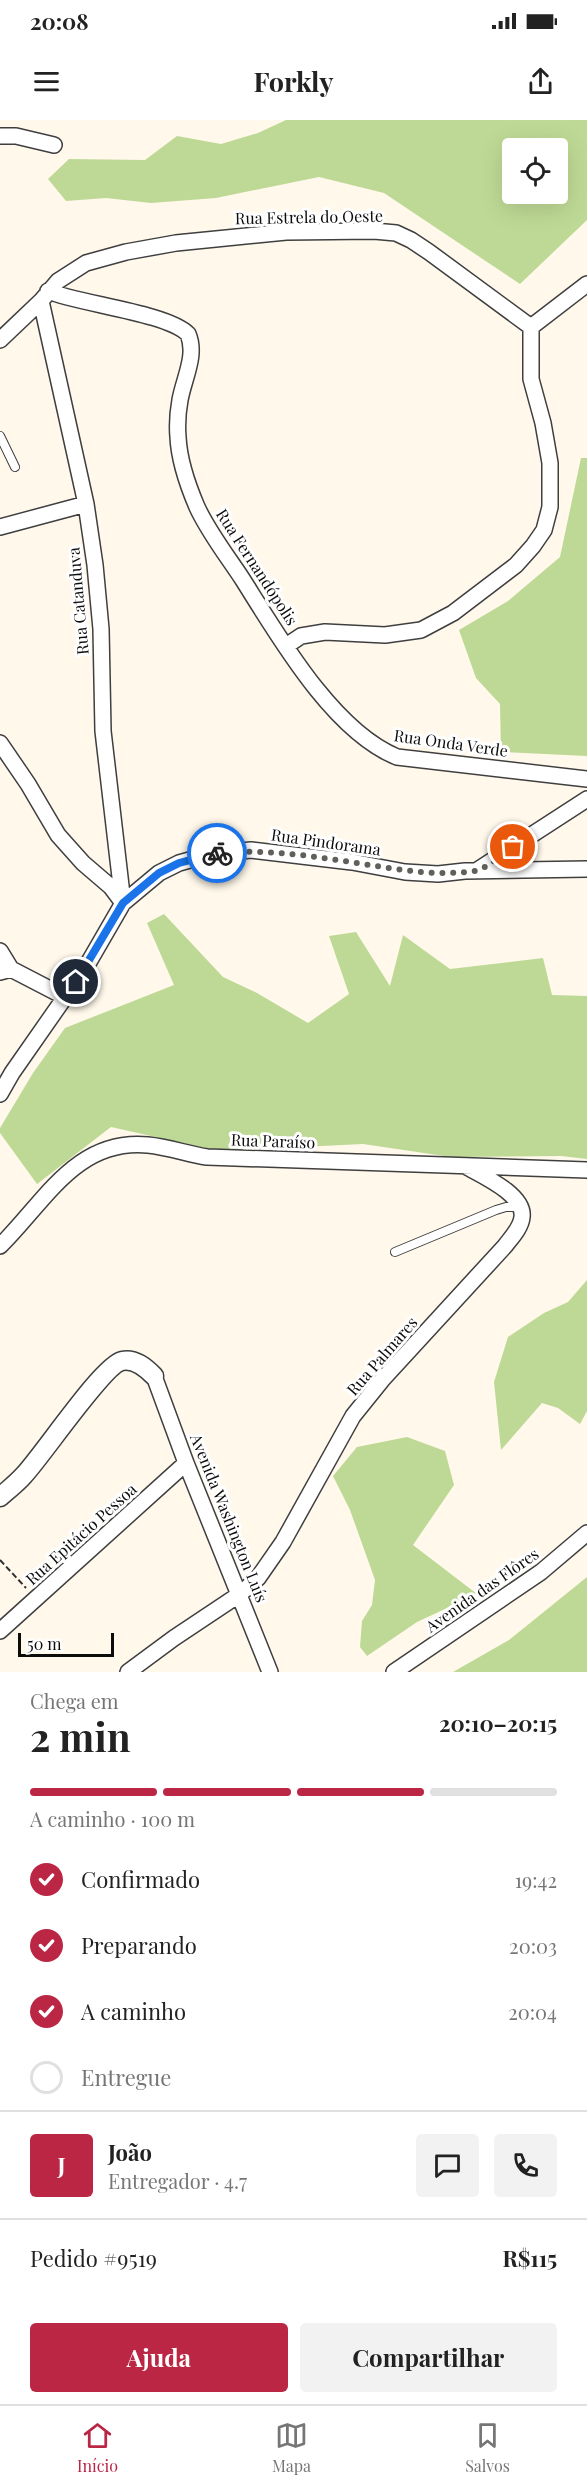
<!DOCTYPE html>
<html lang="pt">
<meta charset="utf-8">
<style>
:root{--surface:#fff;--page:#f2f2f2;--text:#222;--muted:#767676;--line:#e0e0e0;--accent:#bb2644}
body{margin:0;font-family:"Playfair Display",serif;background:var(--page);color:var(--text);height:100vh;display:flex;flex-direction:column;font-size:22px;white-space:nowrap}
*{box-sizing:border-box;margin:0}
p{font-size:20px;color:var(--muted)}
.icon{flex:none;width:33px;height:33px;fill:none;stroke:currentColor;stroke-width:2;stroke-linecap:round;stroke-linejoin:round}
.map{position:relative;height:1552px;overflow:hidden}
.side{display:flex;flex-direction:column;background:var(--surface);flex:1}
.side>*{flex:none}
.buttons{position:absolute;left:502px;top:18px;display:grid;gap:12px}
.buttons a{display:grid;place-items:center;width:66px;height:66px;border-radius:6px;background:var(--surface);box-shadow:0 6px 24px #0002;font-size:30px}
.scale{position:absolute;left:18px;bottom:15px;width:96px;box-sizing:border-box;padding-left:6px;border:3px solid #0c0c0c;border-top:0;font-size:16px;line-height:21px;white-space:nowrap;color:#0c0c0c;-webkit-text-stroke:4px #fff;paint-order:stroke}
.pin{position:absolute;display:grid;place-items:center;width:51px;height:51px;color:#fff;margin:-26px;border:3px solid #fff;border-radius:50%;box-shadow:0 2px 6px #0007}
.courier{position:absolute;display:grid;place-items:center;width:60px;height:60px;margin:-30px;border:4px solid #1a73e8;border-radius:50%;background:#fff;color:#222;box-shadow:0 2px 8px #0007}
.head em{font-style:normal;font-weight:700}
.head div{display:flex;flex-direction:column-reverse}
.head{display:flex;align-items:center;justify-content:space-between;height:102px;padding:0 30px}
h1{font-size:39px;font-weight:700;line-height:45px}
.bar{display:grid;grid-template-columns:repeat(4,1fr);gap:9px 6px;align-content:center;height:72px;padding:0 30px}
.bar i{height:8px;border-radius:4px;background:var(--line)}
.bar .active{background:var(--accent)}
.bar p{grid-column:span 4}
.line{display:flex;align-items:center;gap:15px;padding:0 30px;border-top:2px solid var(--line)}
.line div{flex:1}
.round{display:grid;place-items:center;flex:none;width:63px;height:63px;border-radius:6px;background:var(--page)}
ol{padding:0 30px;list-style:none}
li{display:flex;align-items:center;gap:18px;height:66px}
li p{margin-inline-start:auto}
li .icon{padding:6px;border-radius:50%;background:var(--accent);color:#fff;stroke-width:4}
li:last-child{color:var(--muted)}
li i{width:33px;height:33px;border:3px solid var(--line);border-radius:50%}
.cta{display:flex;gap:12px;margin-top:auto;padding:12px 30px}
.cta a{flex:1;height:69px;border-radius:6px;background:var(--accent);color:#fff;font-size:24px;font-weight:700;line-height:69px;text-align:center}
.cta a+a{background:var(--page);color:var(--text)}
.status{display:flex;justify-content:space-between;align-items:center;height:42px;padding:0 30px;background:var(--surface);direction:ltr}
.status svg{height:16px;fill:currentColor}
header{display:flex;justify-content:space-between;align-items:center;height:78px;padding:0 30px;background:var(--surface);font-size:27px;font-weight:700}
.dock{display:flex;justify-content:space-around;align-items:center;height:84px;border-top:2px solid var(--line);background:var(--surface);font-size:16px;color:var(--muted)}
.dock a{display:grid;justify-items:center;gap:3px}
.dock .active{color:var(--accent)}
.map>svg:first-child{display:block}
.forest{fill:#bed995;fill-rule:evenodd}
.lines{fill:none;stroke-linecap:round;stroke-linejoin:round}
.service-casing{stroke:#3f3f3f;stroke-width:10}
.minor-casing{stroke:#3f3f3f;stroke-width:18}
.tertiary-casing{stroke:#3f3f3f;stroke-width:21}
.path{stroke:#2e2e2e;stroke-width:2;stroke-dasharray:6 3;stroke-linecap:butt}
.service{stroke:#fff;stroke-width:8}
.minor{stroke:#fff;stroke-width:15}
.tertiary{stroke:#fff;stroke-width:18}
.done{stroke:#615f5a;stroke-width:6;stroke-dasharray:0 10.8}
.route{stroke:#1a73e8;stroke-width:8}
.labels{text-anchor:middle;stroke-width:6;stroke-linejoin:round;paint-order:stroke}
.street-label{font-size:16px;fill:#0c0c0c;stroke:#fff}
</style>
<div class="status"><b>20:08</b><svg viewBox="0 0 49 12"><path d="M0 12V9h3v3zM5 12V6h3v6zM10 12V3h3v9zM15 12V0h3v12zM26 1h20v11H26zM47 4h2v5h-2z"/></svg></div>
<header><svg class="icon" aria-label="menu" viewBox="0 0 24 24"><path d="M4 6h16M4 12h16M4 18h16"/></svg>Forkly<svg class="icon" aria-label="share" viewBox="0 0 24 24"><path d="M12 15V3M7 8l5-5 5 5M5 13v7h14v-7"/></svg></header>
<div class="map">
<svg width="587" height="1552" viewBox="0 0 587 1552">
<rect width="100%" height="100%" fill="#fff8eb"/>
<path class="forest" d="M 286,0 L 587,0 L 587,100 L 520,164 L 384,73 L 319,57 L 216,78 L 151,83 L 106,78 L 66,81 L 48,59 L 69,39 L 145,40 L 177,16 L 221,24 L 258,13 ZM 513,28 L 558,28 L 558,74 L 513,74 Z
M 581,338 L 587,338 L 587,636 L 501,632 L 500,584 L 476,558 L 459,510 L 508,481 L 560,437 Z
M 164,794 L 223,857 L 257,873 L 308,903 L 349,874 L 329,816 L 356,812 L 390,866 L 403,815 L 450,849 L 543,838 L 552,875 L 587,876 L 587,1039 L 561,1036 L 451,1037 L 363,1024 L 218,1031 L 111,1007 L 37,1064 L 0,1013 L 0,1008 L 33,953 L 65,908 L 174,865 L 147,803 Z
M 587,1160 L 587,1291 L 580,1304 L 558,1288 L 542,1283 L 501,1330 L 494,1262 L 508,1217 L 544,1193 L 568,1182 Z
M 407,1317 L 445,1331 L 454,1365 L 413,1425 L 477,1474 L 417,1502 L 367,1536 L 360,1527 L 362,1501 L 372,1485 L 375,1460 L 350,1390 L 333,1356 L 357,1327 Z
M 587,1457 L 587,1552 L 453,1552 L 509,1520 Z"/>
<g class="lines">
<defs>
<path id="service" d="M 0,316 L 15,347
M 395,1132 L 496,1090 L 506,1087 L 520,1087"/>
<path id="minor" d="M 0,16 L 16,16 L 54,25
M 48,171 C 80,184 167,193 188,214 C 197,235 184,258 180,280 C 178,291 177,305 178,317 C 179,339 188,366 197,387 C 209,413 228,437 243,460 C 279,517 333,611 397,637 L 587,659
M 41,181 L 86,384 L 95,445 L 101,509 L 103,611 L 123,783
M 531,207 L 587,164
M 0,220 L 41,181 L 58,161 L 86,143 L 126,132 L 176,123 L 286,112 L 374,111 L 396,113 L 411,120 L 429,132 L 531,207
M 0,407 L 86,384
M 286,526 L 301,516 L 325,512 L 385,515 L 421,510 L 453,493 L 516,445 L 533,426 L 544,410 L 550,387 L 550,343 L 543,303 L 531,259 L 531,207
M 0,623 L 28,664 L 58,715 L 83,743 L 111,767 L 123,783
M 476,751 L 587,679
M 0,831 L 11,849
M 0,852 L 11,849 L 65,877
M 0,974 L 12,953 L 86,847 L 123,783 L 159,753 L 179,743 L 211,734 L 251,730 L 352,742 L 405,752 L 438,754 L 465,751 L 587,749
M 0,1126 C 45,1082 76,1018 148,1025 C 168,1027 188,1034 207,1037 L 587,1050
M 154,1256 L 186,1343 L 270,1552
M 0,1511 L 186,1343
M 128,1552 L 174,1518 L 240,1474 L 258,1458 L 283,1422 L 353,1296 L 382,1260 L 505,1126 C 511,1118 521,1108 522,1097 C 525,1075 483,1056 467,1047
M 394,1552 L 541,1452 L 587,1413"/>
<path id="tertiary" d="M 0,1377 C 8,1370 17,1363 24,1355 C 43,1335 103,1245 122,1241 C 135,1238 146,1248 154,1256"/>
</defs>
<use href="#service" class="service-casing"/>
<use href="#minor" class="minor-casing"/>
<use href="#tertiary" class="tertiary-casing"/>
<path class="path" d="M 0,1440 L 26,1468"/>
<use href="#service" class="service"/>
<use href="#minor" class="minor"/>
<use href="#tertiary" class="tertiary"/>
</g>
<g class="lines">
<path class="done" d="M 217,733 C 262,729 306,735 350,742 C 392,748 431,757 474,751 C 487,749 502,734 513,727"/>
<path class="route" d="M 76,862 L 123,783 L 159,753 L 179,743 L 217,733"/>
</g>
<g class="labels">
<g class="street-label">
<text transform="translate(309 97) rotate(-1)" y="6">Rua Estrela do Oeste</text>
<text transform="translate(257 447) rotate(57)" y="6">Rua Fernandópolis</text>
<text transform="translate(78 481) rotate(-95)" y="6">Rua Catanduva</text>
<text transform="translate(451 623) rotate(8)" y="6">Rua Onda Verde</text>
<text transform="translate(326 722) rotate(8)" y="6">Rua Pindorama</text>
<text transform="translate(273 1021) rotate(2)" y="6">Rua Paraíso</text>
<text transform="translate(382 1236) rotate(-49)" y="6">Rua Palmares</text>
<text transform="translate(229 1398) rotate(68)" y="6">Avenida Washington Luís</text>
<text transform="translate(81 1414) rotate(-42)" y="6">Rua Epitácio Pessoa</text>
<text transform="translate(482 1470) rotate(-35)" y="6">Avenida das Flôres</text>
</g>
</g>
</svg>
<div class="buttons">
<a><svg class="icon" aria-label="locate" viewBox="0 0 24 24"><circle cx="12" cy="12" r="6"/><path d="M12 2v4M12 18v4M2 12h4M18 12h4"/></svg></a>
</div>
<div class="scale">50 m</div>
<div class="pin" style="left:513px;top:727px;background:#ea580c"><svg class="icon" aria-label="bag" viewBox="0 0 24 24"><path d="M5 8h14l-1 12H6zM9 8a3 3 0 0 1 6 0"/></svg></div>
<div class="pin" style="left:76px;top:862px;background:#1f2937"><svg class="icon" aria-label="home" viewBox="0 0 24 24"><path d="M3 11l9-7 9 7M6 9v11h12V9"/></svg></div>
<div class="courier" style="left:217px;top:733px"><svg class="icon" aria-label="bike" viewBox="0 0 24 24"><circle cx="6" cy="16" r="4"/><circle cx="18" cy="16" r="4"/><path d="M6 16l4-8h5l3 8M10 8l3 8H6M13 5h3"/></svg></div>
</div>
<section class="side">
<div class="head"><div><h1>2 min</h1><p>Chega em</p></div><em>20:10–20:15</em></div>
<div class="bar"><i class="active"></i><i class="active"></i><i class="active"></i><i></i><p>A caminho · 100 m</p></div>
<ol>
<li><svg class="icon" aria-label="check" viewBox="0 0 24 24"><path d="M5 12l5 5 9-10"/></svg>Confirmado<p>19:42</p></li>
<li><svg class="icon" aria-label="check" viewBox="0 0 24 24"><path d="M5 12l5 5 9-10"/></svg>Preparando<p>20:03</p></li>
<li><svg class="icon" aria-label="check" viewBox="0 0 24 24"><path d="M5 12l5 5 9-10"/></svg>A caminho<p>20:04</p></li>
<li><i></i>Entregue</li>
</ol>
<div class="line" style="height:108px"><b class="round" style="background:var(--accent);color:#fff">J</b><div><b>João</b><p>Entregador · 4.7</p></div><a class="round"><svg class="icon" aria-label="chat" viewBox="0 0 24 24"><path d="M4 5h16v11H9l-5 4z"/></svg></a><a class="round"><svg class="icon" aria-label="phone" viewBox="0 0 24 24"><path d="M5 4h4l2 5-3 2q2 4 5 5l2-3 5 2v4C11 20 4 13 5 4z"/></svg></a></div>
<div class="line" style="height:78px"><div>Pedido #9519</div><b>R$115</b></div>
<div class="cta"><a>Ajuda</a><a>Compartilhar</a></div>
</section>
<nav class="dock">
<a class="active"><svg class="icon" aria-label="home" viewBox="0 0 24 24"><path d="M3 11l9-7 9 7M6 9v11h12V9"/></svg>Início</a>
<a><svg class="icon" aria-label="map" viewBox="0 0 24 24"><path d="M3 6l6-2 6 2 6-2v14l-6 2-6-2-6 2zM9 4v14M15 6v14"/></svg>Mapa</a>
<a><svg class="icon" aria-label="saved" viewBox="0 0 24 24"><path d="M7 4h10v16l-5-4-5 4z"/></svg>Salvos</a>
</nav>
